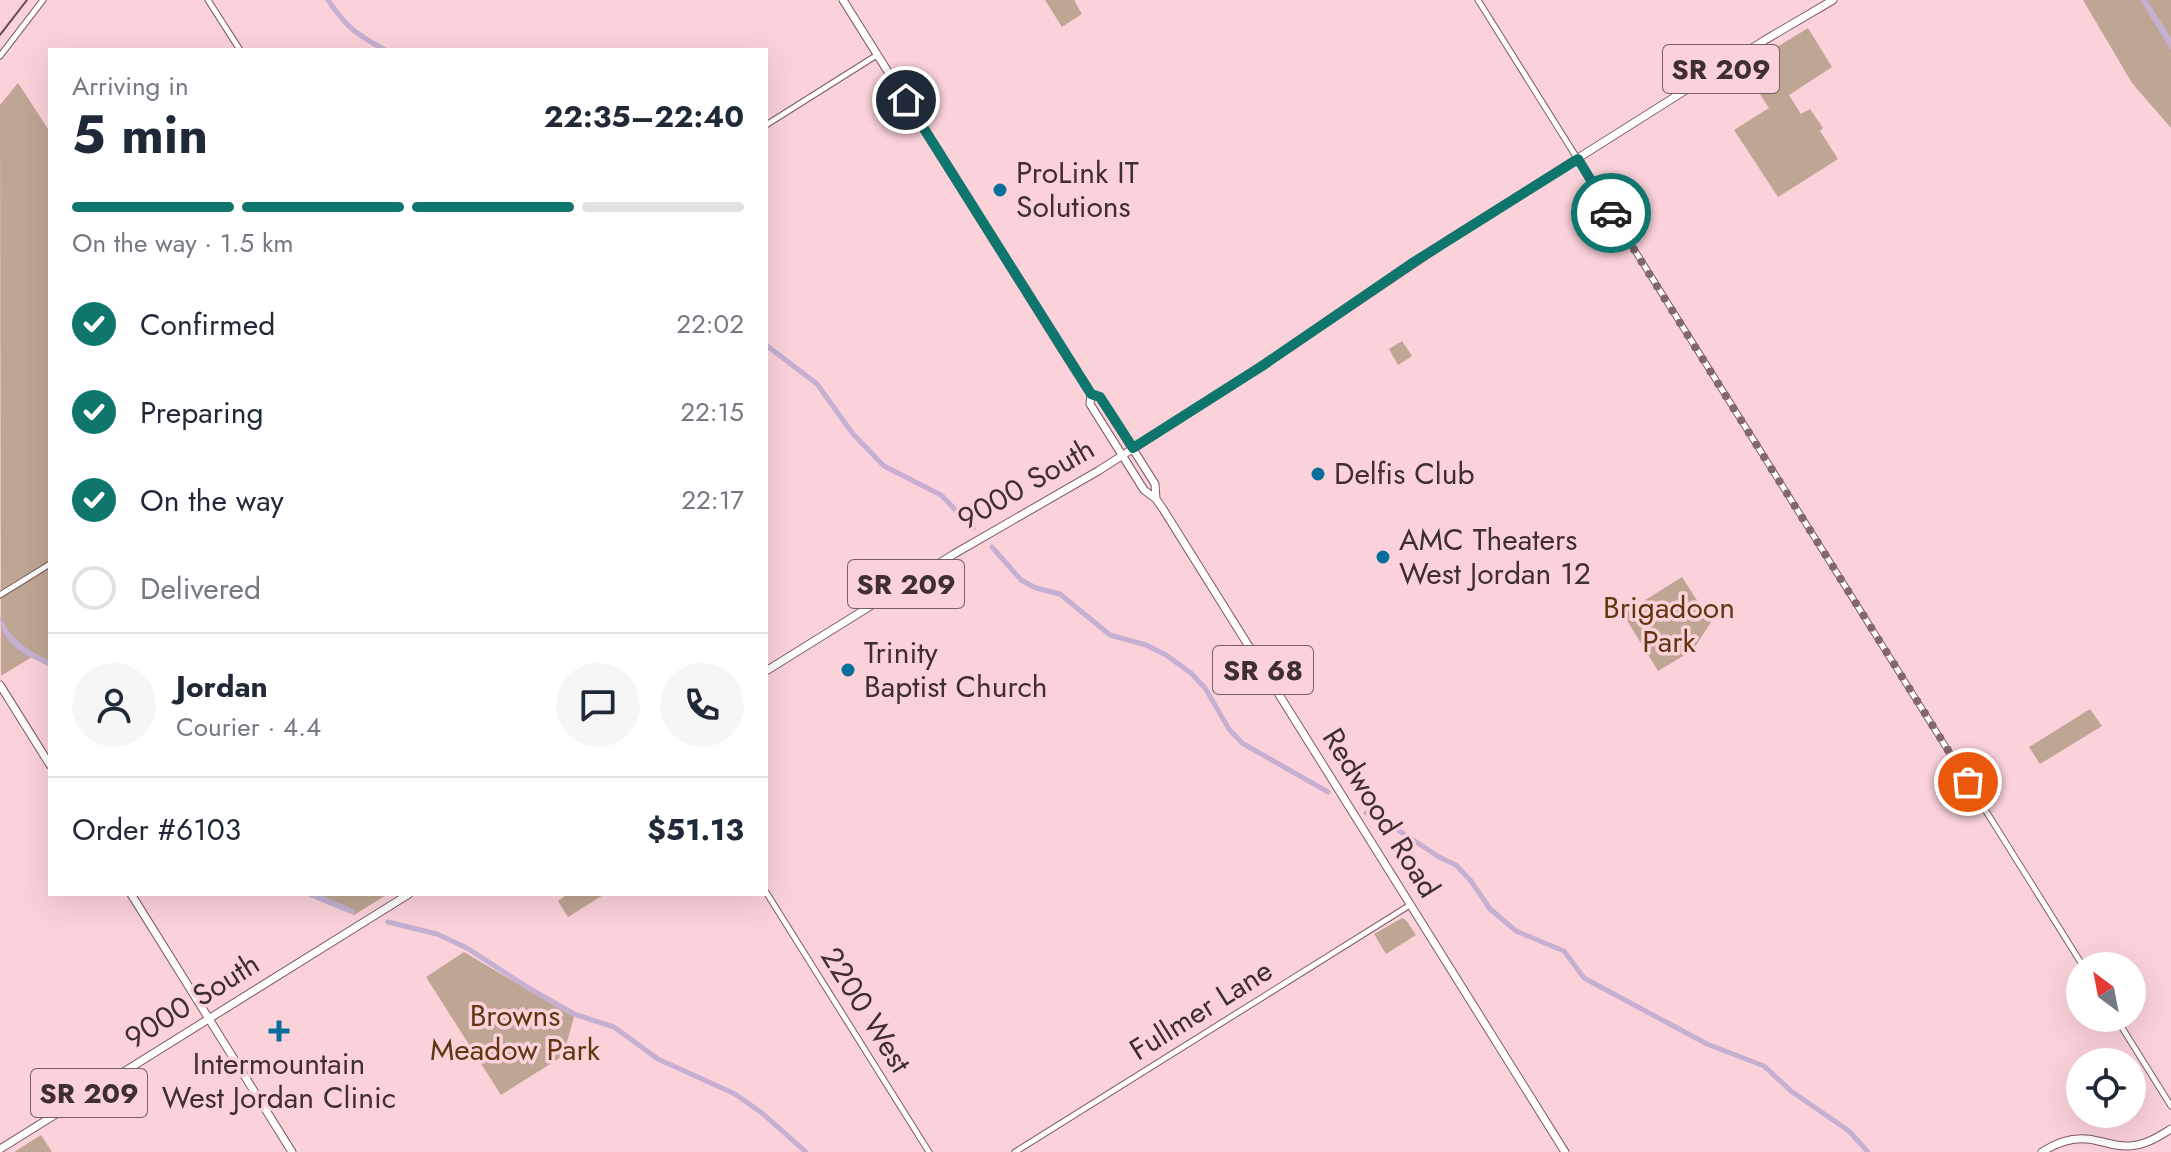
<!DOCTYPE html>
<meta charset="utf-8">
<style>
:root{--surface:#fff;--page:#f6f6f7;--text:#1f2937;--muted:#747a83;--line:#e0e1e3;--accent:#0f766e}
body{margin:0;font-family:Jost,sans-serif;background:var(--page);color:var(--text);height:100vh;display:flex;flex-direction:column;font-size:30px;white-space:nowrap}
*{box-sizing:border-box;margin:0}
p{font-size:26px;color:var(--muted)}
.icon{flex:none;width:44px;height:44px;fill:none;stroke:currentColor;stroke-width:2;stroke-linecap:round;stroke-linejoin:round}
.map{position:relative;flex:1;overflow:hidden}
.drawer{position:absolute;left:48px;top:48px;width:720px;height:848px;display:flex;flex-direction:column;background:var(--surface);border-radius:0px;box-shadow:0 8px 32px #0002}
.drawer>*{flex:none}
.needle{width:52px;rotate:328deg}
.fabs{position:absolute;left:2066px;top:952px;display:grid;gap:16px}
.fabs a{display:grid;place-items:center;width:80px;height:80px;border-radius:50%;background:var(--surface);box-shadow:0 8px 32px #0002;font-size:40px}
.pin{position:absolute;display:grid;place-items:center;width:68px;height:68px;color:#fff;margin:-34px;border:4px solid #fff;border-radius:50%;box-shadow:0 2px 8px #0007}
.courier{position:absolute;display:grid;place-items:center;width:80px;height:80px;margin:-40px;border:6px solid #0f766e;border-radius:50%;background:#fff;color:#222;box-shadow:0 2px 10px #0007}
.headline em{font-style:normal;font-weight:700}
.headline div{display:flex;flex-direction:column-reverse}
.headline{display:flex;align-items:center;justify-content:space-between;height:136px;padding:0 24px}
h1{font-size:52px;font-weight:700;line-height:60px}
.bar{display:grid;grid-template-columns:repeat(4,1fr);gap:12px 8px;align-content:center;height:96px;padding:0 24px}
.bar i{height:10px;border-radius:6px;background:var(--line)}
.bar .current{background:var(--accent)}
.bar p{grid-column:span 4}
.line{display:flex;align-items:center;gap:20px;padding:0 24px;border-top:2px solid var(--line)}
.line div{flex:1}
.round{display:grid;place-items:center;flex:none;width:84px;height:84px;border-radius:42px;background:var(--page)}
ol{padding:0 24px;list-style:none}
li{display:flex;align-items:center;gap:24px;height:88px}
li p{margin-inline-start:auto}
li .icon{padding:8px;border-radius:50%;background:var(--accent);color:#fff;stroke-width:4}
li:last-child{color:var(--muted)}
li i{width:44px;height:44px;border:4px solid var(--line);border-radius:50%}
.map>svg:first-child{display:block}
.green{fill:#bfa594}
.water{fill:#c5b0d1}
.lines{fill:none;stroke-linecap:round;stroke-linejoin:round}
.canal{stroke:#c5b0d1;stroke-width:5}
.minor-casing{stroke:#7e5b63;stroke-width:7}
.major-casing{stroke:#7e5b63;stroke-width:9}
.minor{stroke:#fff;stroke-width:5}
.major{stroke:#fff;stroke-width:7}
.tram{stroke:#624d51;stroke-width:2}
.done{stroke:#81686d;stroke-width:8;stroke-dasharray:0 14.4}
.route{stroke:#0f766e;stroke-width:10}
.poi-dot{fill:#086e9b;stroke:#fbd2da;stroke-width:3}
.labels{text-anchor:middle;stroke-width:7;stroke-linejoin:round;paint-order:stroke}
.shield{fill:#fbd2da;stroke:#776064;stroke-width:2}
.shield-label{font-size:28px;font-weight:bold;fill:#3f2f32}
.poi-label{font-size:30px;fill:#3f2f32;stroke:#fbd2da;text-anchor:start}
.street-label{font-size:30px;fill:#3f2f32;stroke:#fbd2da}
.park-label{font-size:30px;fill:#633612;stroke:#fbd2da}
</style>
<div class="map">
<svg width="2171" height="1152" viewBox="0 0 2171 1152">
<rect width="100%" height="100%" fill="#fbd2da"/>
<path class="green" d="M 1045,0 L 1074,0 L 1082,14 L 1062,27 Z
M 2083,0 L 2171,0 L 2171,128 L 2132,83 Z
M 1808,28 L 1832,67 L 1789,95 L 1801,114 L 1810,109 L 1823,128 L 1820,131 L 1838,159 L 1778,197 L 1734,130 L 1769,108 L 1743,68 Z
M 18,83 L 50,132 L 50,667 L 32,657 L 1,676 L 0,105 Z
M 1402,341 L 1412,356 L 1398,365 L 1389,349 Z
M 1682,577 L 1711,622 L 1693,650 L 1658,671 L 1623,614 Z
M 2090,709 L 2102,726 L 2040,764 L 2029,747 Z
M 303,894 L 388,894 L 354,915 Z
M 568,894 L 605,894 L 568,917 L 558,901 Z
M 1402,918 L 1406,920 L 1416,935 L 1386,954 L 1374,934 Z
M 464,952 L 574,1017 L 563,1056 L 501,1095 L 426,977 Z
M 41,1135 L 52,1152 L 14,1152 Z"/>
<path class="water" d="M 2140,0 L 2147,0 L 2171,38 L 2171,50 Z
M 0,616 C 10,638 28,651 50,661 L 50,667 C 28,656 0,645 0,616 Z
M 303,894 L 319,894 L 355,910 L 354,915 Z"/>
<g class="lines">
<path class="canal" d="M 328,0 C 347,28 356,34 385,50
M 766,345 L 817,384 L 853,434 L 884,466 L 941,495 L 973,528
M 992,547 L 1021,580 L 1036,588 L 1060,594 L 1110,635 L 1146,645 L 1166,655 L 1191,673 L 1205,688 L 1229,729 L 1242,743 L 1328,792
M 1366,813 L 1395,828 L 1439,857 L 1456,865 L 1471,881 L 1490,909 L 1516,931 L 1564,951 L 1584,978 L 1707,1044 L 1764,1066 L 1791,1091 L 1849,1131 L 1868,1152
M 388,922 L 437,934 L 467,948 L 527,987 L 574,1014 L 614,1027 L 658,1059 L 735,1094 L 762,1113 L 806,1152"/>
<defs>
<path id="minor" d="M 208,0 L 240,50
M 1478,0 L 2083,966
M 0,56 L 43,0
M 766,125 L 877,55
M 0,595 L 50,564
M 766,892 L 929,1152
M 2116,1018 L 2171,1106
M 1015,1152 L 1410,905"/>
<path id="major" d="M 843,0 L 1065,354 L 1091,394 L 1100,397 L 1155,484 L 1156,499
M 1091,394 L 1090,404 L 1144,490 L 1156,499 L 1163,509 L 1565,1152
M 766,671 L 954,554 L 1098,471 L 1262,366 L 1450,239 L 1765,40 L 1833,0
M 0,685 L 50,765
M 131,894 L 292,1152
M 0,1149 L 409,894
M 2042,1152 C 2059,1141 2077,1135 2098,1141 C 2108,1143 2118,1147 2129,1146 C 2146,1145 2158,1137 2171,1129"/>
</defs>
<use href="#minor" class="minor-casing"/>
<use href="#major" class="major-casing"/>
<use href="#minor" class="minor"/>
<use href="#major" class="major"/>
<path class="tram" d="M 0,35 L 27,0"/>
</g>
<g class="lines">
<path class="done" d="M 1611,213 L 1968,782"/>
<path class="route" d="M 906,100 L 1088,389 L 1091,394 L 1100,397 L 1133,448 L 1262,366 L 1414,262 L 1578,159 L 1611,213"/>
</g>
<g class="poi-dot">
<circle cx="1000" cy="190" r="8"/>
<circle cx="1318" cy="474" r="8"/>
<circle cx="1383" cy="557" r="8"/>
<circle cx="848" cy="670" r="8"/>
<path d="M275 1019h8v8h8v8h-8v8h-8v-8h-8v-8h8z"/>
</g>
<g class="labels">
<g class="shield">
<rect x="1663" y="45" width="116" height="48" rx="6"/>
<rect x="848" y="560" width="116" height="48" rx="6"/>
<rect x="1213" y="646" width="100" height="48" rx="6"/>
<rect x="31" y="1069" width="116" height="48" rx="6"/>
</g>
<g class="shield-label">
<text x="1721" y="79">SR 209</text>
<text x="906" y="594">SR 209</text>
<text x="1263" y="680">SR 68</text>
<text x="89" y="1103">SR 209</text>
</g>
<g class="poi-label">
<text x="1016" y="183">ProLink IT<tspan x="1016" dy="34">Solutions</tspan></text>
<text x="1334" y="484">Delfis Club</text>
<text x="1399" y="550">AMC Theaters<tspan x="1399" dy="34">West Jordan 12</tspan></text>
<text x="864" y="663">Trinity<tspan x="864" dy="34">Baptist Church</tspan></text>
<text x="279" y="1074" text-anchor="middle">Intermountain<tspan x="279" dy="34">West Jordan Clinic</tspan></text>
</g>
<g class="street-label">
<text transform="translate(1026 484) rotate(-30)" y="10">9000 South</text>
<text transform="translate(1381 813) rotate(58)" y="10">Redwood Road</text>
<text transform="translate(192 1001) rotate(-32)" y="10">9000 South</text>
<text transform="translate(866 1010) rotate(58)" y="10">2200 West</text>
<text transform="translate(1201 1010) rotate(-32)" y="10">Fullmer Lane</text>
</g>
<g class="park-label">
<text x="1669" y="618">Brigadoon<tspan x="1669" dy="34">Park</tspan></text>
<text x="515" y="1026">Browns<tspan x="515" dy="34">Meadow Park</tspan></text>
</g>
</g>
</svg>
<div class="fabs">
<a><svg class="needle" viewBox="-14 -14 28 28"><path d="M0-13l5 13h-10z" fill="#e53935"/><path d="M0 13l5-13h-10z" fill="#747a83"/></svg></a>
<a><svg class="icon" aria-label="locate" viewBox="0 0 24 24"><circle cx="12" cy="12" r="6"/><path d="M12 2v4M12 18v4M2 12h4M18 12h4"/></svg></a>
</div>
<div class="pin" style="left:1968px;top:782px;background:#ea580c"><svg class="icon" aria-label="bag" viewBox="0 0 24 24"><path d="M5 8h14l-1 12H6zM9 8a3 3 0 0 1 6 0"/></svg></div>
<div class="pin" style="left:906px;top:100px;background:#1f2937"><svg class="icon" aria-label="home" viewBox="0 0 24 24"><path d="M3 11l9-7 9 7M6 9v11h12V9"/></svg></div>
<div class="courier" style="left:1611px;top:213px"><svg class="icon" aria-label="car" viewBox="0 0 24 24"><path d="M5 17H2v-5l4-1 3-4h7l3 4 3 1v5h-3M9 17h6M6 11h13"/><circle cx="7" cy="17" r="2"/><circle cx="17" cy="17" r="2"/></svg></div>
<section class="drawer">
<div class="headline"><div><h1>5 min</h1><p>Arriving in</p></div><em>22:35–22:40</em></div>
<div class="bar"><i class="current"></i><i class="current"></i><i class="current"></i><i></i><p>On the way · 1.5 km</p></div>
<ol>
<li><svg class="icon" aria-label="check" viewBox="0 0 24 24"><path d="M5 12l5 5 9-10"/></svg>Confirmed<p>22:02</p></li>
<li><svg class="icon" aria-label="check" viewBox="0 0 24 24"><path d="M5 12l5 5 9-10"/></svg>Preparing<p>22:15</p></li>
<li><svg class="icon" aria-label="check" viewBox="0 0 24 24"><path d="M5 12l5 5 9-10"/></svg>On the way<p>22:17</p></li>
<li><i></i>Delivered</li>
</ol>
<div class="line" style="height:144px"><a class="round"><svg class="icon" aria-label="person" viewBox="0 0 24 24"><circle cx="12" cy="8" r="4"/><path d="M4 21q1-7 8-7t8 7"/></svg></a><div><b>Jordan</b><p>Courier · 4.4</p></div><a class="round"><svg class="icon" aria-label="chat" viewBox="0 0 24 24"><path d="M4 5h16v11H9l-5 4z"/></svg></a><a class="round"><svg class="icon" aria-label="phone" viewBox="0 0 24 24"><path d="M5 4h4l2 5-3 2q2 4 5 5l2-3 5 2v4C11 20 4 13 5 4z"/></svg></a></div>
<div class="line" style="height:104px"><div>Order #6103</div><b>$51.13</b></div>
</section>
</div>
